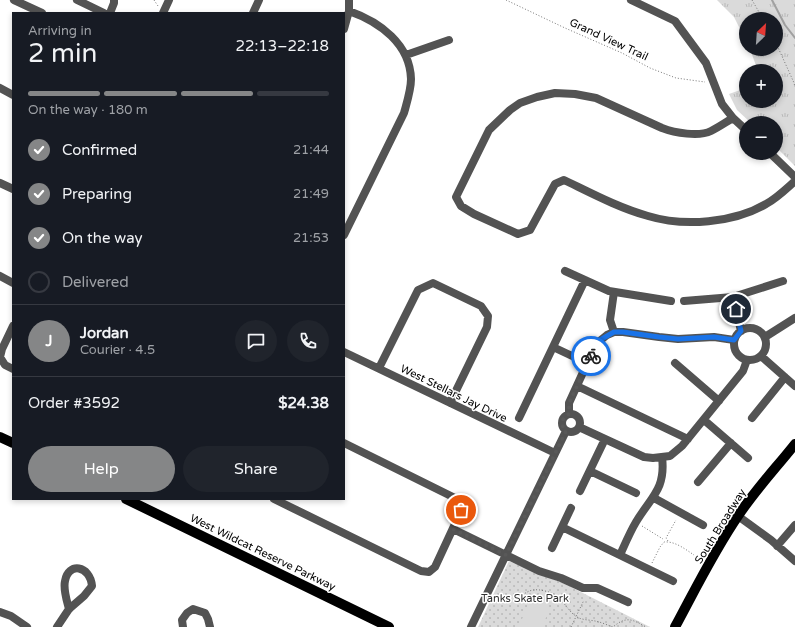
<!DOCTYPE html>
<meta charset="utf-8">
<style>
:root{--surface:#171b24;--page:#20242c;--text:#f1f3f6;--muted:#9ea1a6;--line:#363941;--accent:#858687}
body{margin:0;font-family:"Varela Round",sans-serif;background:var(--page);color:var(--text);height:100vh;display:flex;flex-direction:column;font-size:15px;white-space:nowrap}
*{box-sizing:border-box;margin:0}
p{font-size:13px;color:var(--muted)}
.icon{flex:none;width:22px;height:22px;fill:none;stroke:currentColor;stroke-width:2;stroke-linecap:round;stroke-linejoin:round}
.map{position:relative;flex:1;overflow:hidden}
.panel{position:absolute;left:12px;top:12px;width:333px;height:488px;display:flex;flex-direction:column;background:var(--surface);border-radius:0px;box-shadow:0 2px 6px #0003}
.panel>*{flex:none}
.needle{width:26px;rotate:25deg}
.buttons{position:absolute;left:739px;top:12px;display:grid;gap:8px}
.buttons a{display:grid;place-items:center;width:44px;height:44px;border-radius:50%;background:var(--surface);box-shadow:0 2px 6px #0003;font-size:20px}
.pin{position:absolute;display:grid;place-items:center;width:34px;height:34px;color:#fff;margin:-17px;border:2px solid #fff;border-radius:50%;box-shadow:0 1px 4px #0007}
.courier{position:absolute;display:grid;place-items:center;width:40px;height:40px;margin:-20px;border:3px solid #1a73e8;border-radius:50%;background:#fff;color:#222;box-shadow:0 1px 5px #0007}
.head em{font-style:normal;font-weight:600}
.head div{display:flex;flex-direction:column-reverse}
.head{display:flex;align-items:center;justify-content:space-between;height:68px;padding:0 16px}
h1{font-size:26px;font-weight:600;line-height:30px}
.bar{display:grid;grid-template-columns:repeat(4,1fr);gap:6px 4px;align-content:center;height:48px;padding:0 16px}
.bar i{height:5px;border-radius:3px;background:var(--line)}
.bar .selected{background:var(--accent)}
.bar p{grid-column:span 4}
.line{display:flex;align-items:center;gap:10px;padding:0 16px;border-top:1px solid var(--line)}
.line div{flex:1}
.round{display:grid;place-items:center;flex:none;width:42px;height:42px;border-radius:21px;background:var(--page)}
ol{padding:0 16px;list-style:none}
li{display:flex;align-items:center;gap:12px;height:44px}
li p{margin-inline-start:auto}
li .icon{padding:4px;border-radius:50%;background:var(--accent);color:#fff;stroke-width:4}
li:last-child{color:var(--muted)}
li i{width:22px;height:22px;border:2px solid var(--line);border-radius:50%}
.primary-button{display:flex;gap:8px;margin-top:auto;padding:8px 16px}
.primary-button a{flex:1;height:46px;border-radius:24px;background:var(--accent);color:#fff;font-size:16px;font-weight:600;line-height:46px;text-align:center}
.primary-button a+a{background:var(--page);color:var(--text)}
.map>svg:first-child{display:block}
.grass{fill:url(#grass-tufts)}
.park{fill:url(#park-dots)}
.pitch{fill:#dadada}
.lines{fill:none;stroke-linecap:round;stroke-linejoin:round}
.stream{stroke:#a1a1a1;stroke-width:2}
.path{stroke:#757575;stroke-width:1;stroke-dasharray:1 2;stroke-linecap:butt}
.minor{stroke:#535353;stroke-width:8}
.major{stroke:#000;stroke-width:10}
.done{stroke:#595959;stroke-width:4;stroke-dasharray:0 7.2}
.route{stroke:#1a73e8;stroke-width:5}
.labels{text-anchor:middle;stroke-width:3;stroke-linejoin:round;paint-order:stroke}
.street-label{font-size:11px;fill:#000;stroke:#fff}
.park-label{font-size:11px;fill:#313131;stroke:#fff}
</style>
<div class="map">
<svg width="795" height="627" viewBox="0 0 795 627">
<defs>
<pattern id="grass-tufts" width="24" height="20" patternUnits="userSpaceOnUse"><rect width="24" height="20" fill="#dadada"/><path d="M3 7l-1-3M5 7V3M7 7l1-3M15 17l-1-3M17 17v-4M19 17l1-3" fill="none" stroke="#b9b9b9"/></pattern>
<pattern id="park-dots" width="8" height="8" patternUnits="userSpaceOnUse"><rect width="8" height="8" fill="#dadada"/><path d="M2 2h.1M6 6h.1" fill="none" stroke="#b9b9b9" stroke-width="1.8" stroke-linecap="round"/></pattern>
</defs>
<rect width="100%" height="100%" fill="#fff"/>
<path class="grass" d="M 717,0 L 795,0 L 795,166 L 776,147 L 776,123 L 751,123 L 737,110 L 729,94 L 746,88 L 746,101 L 776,101 L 776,71 L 758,71 L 750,49 L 776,49 L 776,19 L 746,19 L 746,41 L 734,17 Z"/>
<path class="park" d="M 509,561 L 565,584 L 650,627 L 478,627 Z"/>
<path class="pitch" d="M 535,598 L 547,604 L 550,608 L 542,627 L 518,627 L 531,601 Z"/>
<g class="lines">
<path class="stream" d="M 772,0 L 785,25 L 795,38"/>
<path class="path" d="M 154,0 L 158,6
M 506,0 L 565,28 L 622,53 L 650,68 L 676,78 L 705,82
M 752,0 L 763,19
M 776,43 L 795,85
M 642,526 L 663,539
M 668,541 L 666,538 L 676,520
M 652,563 L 660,547 L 664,542 C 675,541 685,549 694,555
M 524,596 L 524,594 C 531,589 537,589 545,591 C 564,595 566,612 579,618 C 584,620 590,620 595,621 C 601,622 607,625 613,627 C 626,616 632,619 646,627
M 571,627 L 584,600"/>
<path class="minor" d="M 14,0 L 42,13
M 77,0 L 104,13
M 631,0 L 675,21 L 706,63 L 722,104 L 733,118 L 746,130
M 110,13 L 114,3 L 114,0
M 163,13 L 169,0
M 253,13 L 259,0
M 344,29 L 349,11 L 349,0
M 406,55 L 449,40
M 0,88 L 13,95
M 733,118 C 726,122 719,127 711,131 C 699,137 675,133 662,128 L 596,98 L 575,94 L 555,93 L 537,97 L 520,103 L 510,110 L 489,130 L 456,197 L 461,206 L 474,214 L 518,234 L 530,230 L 555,184 L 564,180 C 591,193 619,208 648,216 C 684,227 734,223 766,204 C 777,198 786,189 795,181
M 770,153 L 795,177
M 0,183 L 13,189
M 344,235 L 404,113 C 407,102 411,90 411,79 C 410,44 380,22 349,11
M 565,271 L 609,291 L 671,301
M 0,276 L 13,283
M 733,297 L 741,331
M 684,301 L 733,297 L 783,281
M 13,326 L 2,349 L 0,357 L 5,365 L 13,369
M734 344a16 16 0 1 1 32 0a16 16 0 1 1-32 0Z
M 614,332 L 610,320 L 614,292
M 765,337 L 795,318
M 553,347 L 587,363
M 344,352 L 555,453
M 761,356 L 795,386
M 675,363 L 719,401
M 379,368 L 418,290 L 433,283 L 481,306 L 488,316 L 487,327 L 450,403
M 577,386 L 688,439
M 569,414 L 569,403 L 596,344 L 607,335 L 614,332 L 623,332 L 659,337 L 678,339 L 714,337 L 734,340
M562 423a9 9 0 1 1 18 0a9 9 0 1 1-18 0Z
M 519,418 L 585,280
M 752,418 L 785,377
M 704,420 L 748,458
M 579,427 L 644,457 L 653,458 L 670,456 L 682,446 L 743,371 L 747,360
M 590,471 L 636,493
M 698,482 L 731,443
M 580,491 L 605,439
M 654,498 L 703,525
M 274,499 L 421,571 L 429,572 L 435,567 L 461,511 L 461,504 L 457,499 L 344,443
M 738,516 L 771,540 L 795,561
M 562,527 L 673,581
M 453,529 L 539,571 L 561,578 L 583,588 L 597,588 L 628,602
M 777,546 L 795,525
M 552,548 L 571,508
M 620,555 C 625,544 630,532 636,522 C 651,497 666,489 662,457
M 0,612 L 11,616 L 27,627
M 57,627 L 69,609 L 84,596 L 92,586 C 90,565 68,562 65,581 C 63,590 67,601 69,609
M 183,627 L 182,620 L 187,613 L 193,609 L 205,613 L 208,619 L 210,627
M 471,627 L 566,431"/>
<path class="major" d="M 0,437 L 13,443
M 126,499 L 389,627
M 675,627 C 695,590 714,551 738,516 C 755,490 776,468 795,444"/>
</g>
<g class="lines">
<path class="done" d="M 461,510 L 453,529 L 506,555 L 566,431 C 560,425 561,418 569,414 L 569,403 L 591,356"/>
<path class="route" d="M 591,356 L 596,344 L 600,340 L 614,332 L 623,332 L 659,337 L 678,339 L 714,337 L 734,340 L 741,331 L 736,309"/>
</g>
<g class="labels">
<g class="street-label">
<text transform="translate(609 39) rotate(25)" y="4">Grand View Trail</text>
<text transform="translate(454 393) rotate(26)" y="4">West Stellars Jay Drive</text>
<text transform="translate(720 526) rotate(-58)" y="4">South Broadway</text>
<text transform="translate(263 552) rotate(26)" y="4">West Wildcat Reserve Parkway</text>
</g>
<g class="park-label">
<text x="525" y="602">Tanks Skate Park</text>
</g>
</g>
</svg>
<div class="buttons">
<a><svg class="needle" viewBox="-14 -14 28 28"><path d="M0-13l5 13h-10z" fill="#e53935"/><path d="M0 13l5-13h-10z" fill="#9ea1a6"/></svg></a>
<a>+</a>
<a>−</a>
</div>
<div class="pin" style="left:461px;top:510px;background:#ea580c"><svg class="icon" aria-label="bag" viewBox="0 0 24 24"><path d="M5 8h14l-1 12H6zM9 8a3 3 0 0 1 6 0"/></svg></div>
<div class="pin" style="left:736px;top:309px;background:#1f2937"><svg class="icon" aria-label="home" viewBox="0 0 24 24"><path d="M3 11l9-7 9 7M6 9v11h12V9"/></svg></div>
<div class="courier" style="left:591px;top:356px"><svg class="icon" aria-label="bike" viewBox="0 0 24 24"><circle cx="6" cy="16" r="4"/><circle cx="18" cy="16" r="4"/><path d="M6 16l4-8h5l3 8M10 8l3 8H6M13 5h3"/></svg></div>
<section class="panel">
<div class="head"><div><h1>2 min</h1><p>Arriving in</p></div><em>22:13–22:18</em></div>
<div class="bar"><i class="selected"></i><i class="selected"></i><i class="selected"></i><i></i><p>On the way · 180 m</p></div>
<ol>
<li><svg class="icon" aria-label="check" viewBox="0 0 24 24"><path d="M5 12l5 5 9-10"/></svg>Confirmed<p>21:44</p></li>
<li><svg class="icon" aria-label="check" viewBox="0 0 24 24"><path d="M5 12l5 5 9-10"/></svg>Preparing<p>21:49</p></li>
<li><svg class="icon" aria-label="check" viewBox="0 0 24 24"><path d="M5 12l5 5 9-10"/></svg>On the way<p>21:53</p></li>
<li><i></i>Delivered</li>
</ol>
<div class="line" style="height:72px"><b class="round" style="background:var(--accent);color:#fff">J</b><div><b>Jordan</b><p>Courier · 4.5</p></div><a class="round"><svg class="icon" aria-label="chat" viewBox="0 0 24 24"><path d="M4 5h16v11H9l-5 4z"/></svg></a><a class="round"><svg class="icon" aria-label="phone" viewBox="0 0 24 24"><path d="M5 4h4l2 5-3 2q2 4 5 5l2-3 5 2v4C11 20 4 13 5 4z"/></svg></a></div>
<div class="line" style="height:52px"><div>Order #3592</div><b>$24.38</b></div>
<div class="primary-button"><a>Help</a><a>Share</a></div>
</section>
</div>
